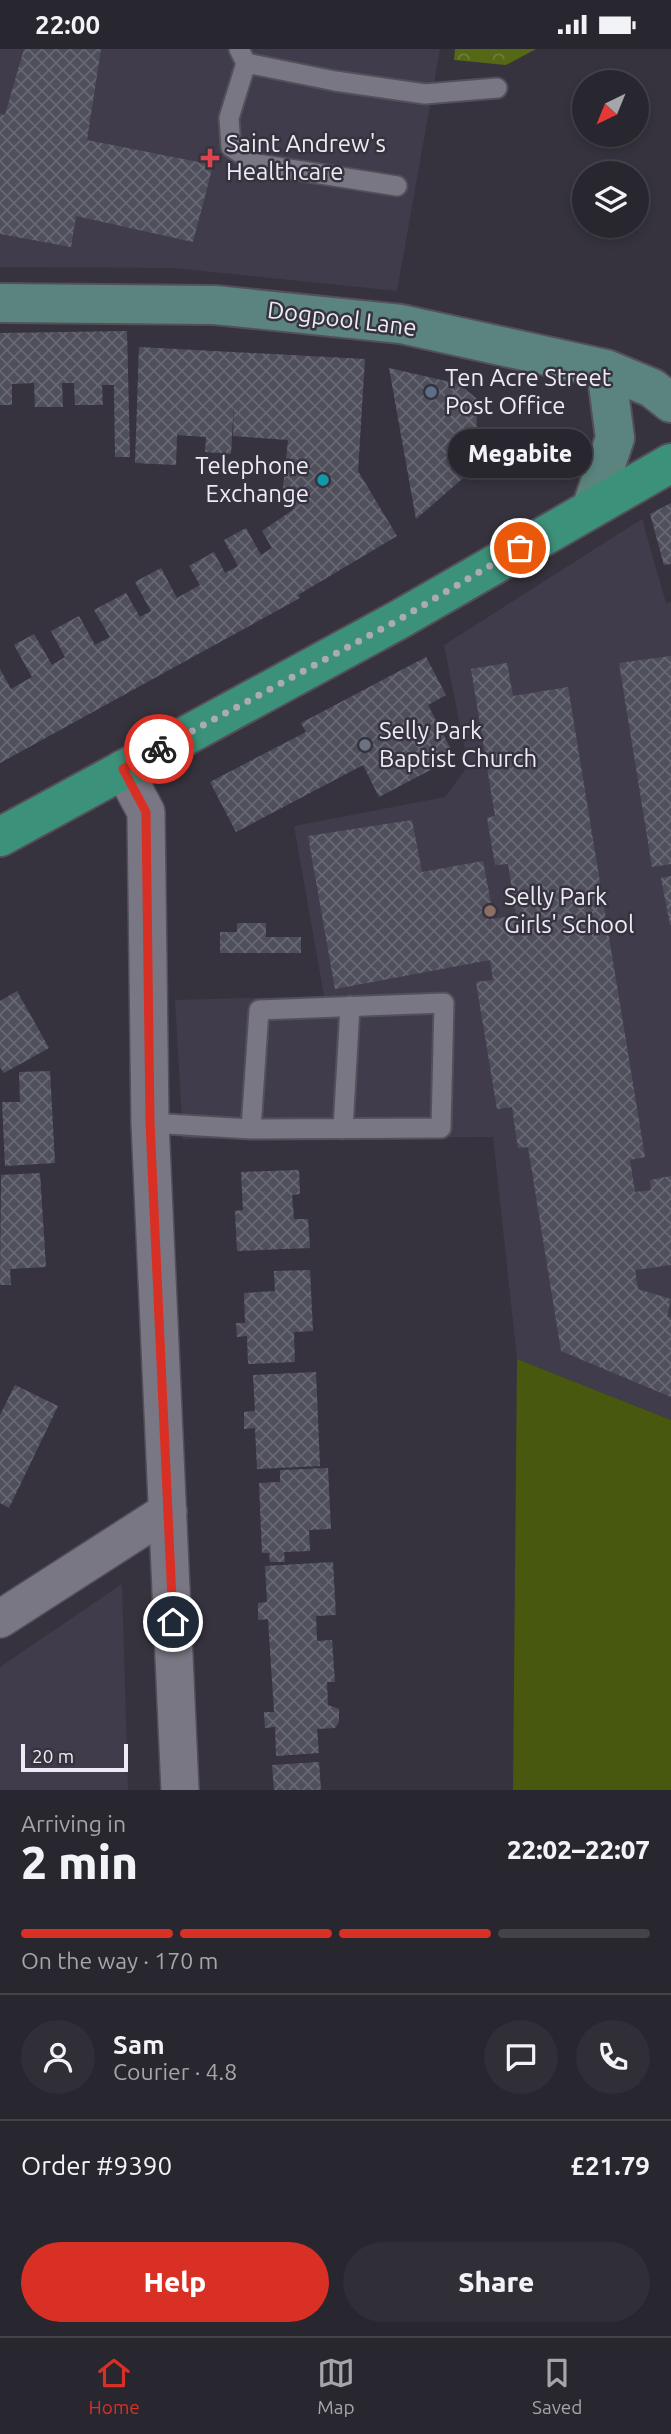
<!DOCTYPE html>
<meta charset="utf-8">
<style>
:root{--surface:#28262e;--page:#302e36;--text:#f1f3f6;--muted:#a5a5aa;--line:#44434a;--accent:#d93025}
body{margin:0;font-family:Ubuntu,sans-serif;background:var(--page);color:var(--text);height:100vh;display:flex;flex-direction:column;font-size:26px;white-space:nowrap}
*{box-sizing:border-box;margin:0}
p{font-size:23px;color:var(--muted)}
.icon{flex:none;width:38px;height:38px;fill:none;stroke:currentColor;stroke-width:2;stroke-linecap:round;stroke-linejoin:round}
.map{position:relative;height:1741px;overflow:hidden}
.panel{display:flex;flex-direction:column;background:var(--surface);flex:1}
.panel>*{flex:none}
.needle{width:46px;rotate:223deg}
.tools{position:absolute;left:572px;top:21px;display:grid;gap:14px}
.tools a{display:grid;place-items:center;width:77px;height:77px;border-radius:50%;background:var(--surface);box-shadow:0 4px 10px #0003,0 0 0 2px var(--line);font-size:35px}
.scale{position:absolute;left:21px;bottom:18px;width:107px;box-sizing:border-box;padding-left:7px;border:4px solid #eceaf2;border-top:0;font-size:19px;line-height:24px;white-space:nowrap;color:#eceaf2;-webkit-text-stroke:5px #36333e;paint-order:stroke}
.pin{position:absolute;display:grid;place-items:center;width:60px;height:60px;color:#fff;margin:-30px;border:4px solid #fff;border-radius:50%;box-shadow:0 2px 7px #0007}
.courier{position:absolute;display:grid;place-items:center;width:70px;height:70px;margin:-35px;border:5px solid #d93025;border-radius:50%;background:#fff;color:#222;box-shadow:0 2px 9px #0007}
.bubble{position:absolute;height:49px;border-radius:24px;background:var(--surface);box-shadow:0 4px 10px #0003,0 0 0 2px var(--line);font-size:23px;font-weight:800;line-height:49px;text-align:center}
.summary em{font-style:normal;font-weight:800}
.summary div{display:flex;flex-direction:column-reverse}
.summary{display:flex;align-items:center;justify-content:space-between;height:119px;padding:0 21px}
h1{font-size:46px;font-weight:800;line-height:52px}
.bar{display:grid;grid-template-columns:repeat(4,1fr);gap:10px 7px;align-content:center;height:84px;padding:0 21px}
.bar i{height:9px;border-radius:5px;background:var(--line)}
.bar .current{background:var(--accent)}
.bar p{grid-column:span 4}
.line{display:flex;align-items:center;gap:18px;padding:0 21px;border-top:2px solid var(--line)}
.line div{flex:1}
.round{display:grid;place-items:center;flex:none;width:74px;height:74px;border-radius:37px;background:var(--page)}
.action{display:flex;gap:14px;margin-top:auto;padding:14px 21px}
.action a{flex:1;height:80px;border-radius:42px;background:var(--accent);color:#fff;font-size:28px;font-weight:800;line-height:80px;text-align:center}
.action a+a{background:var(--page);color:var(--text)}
.status{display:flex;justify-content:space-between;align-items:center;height:49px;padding:0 35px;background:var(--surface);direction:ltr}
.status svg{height:19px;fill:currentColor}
.menu{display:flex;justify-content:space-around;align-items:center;height:98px;border-top:2px solid var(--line);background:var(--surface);font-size:19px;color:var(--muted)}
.menu a{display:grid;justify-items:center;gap:4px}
.menu .current{color:var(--accent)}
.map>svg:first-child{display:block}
.built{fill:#403c4c}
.forest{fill:url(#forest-crowns)}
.garden{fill:#48580f}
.building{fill:url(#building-cross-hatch)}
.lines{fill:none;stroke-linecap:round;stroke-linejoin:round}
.lane-casing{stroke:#53505a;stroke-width:23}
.street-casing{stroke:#53505a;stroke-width:40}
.secondary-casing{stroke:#53505a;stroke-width:42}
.primary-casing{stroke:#53505a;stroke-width:42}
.lane{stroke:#7a7784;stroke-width:19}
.street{stroke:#7a7784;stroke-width:37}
.secondary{stroke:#5b847f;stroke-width:38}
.primary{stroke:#3c917a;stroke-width:38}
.done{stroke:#acaab3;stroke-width:7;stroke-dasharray:0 12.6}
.route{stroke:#d93025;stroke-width:9}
.health-dot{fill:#e0444e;stroke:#36333e;stroke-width:2.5}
.service-dot{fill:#5c6f8a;stroke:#36333e;stroke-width:2.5}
.culture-dot{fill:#0f9aa8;stroke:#36333e;stroke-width:2.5}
.worship-dot{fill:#6b7280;stroke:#36333e;stroke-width:2.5}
.education-dot{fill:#8d6e63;stroke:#36333e;stroke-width:2.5}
.labels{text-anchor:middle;stroke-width:5;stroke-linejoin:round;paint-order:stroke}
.poi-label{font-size:24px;fill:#eceaf2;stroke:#36333e;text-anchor:start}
.street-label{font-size:24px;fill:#eceaf2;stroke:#36333e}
</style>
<div class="status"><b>22:00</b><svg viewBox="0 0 49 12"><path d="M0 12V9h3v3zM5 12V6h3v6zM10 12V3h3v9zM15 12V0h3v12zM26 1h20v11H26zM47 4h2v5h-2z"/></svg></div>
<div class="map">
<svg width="671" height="1741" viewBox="0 0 671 1741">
<defs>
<pattern id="forest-crowns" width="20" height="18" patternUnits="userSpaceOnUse" patternTransform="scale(1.75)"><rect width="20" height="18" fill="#556815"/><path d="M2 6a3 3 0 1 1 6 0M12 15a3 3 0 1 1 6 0" fill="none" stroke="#6e7e38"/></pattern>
<pattern id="building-cross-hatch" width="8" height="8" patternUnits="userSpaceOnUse" patternTransform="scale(1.75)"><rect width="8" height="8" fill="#4f4f5b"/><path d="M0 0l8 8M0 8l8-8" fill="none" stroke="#686873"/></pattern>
</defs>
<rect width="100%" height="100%" fill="#36333e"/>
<path class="built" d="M 0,0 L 440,0 L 397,242 L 174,219 L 0,218 Z
M 642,470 L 666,554 L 671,553 L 671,1371 L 517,1310 L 493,1088 L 183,1090 L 175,951 L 324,947 L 294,777 L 445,748 L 468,717 L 444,596 Z
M 122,1535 L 128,1741 L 0,1741 L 0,1618 Z"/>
<path class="forest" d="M 455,0 L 536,0 L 506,16 L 454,11 Z"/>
<path class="garden" d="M 517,1310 L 671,1371 L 671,1741 L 513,1741 Z"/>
<path class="building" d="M 24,0 L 101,0 L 87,91 L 213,116 L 193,193 L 76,167 L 71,198 L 0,185 L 0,65 L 5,66 Z
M 127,282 L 130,408 L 115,408 L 114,336 L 102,336 L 103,356 L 75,356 L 74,334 L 62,334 L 63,358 L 35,358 L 34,334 L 12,335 L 12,356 L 0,356 L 0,284 Z
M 139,298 L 365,310 L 358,422 L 397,487 L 298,546 L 300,549 L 0,714 L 0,620 L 11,640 L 32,628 L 14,596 L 34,585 L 52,616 L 65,608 L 51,582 L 79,567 L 95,596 L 110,588 L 94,561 L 126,544 L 140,568 L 151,562 L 135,533 L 161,519 L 177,549 L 200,536 L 189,517 L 214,503 L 225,524 L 238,517 L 224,491 L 246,479 L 261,506 L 272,499 L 262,482 L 294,460 L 283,439 L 288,391 L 233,387 L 234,350 L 231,405 L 205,403 L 206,388 L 177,386 L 176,416 L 135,414 Z
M 389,319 L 459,335 L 477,350 L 476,418 L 416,470 Z
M 671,454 L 671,515 L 664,516 L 650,465 Z
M 671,607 L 671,815 L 652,818 L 619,614 Z
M 426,608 L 446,646 L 428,656 L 455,708 L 379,748 L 363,716 L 236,783 L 210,733 L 306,683 L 301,674 Z
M 507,614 L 513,647 L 568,638 L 645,1108 L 630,1111 L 635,1143 L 651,1141 L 650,1131 L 671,1127 L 671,1216 L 635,1221 L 638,1240 L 671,1250 L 667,1267 L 671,1269 L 671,1348 L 561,1302 L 528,1098 L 518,1099 L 512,1058 L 497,1060 L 476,933 L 493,931 L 490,911 L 335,940 L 308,787 L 412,771 L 422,823 L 483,812 L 494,870 L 516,866 L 508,815 L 495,816 L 487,769 L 495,767 L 471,620 Z
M 671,827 L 671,876 L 670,876 L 661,829 Z
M 237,874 L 266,874 L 266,888 L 301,888 L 301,904 L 220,904 L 220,883 L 237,883 Z
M 17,942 L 49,999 L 4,1024 L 0,1018 L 0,952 Z
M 50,1022 L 55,1114 L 5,1117 L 2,1053 L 20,1053 L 19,1023 Z
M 299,1121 L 300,1145 L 292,1146 L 294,1170 L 308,1170 L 310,1199 L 237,1202 L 235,1162 L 243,1161 L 241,1123 Z
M 40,1124 L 46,1218 L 10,1220 L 11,1236 L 0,1236 L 1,1126 Z
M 310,1221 L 313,1282 L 294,1283 L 295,1313 L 248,1315 L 247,1287 L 237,1288 L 236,1274 L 245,1274 L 244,1244 L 275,1242 L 274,1222 Z
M 316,1323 L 320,1417 L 257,1420 L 255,1379 L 244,1380 L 244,1363 L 255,1362 L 253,1326 Z
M 15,1336 L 58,1357 L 9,1459 L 0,1454 L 0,1366 Z
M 328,1419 L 331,1480 L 309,1481 L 310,1502 L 284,1503 L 285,1513 L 270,1513 L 269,1504 L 262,1504 L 259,1434 L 280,1433 L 280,1421 Z
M 333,1513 L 336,1566 L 316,1567 L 317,1592 L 332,1591 L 335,1633 L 327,1633 L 328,1656 L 339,1660 L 339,1673 L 335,1679 L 317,1680 L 319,1704 L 276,1707 L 275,1678 L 265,1679 L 264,1663 L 274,1663 L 268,1570 L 258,1571 L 258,1554 L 267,1553 L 265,1517 Z
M 319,1713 L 321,1741 L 274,1741 L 272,1716 Z"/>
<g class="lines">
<defs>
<path id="lane" d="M 239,0 L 246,14 L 335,32 L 425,45 L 497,39
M 246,14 L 229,69 L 231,98 L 257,115 L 397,137
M 150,1074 L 251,1080 L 441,1079 L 444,954 L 259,961 L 251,1080
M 343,1080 L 350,957"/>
<path id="street" d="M 123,720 L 146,763 L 150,1074 L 180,1741
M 0,1570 L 168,1462"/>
<path id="secondary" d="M 0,254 L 215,256 L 401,275 L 606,320 L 652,339 L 671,354
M 592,457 L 615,389 L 606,320"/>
<path id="primary" d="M 0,788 L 400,570 L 671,414"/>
</defs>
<use href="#lane" class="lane-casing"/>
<use href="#street" class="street-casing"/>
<use href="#secondary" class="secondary-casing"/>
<use href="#primary" class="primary-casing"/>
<use href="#lane" class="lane"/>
<use href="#street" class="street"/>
<use href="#secondary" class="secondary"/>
<use href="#primary" class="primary"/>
</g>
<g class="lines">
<path class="done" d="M 159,700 L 400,570 L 520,499"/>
<path class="route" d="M 159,700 L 123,720 L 146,763 L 150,1074 L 173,1573"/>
</g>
<path class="health-dot" d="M206.5 98.5h7v7h7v7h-7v7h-7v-7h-7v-7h7z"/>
<circle class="service-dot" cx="431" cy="343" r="7"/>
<circle class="culture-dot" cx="323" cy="431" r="7"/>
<circle class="worship-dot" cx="365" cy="696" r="7"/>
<circle class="education-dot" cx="490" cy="862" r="7"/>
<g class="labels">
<g class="poi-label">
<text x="226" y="103">Saint Andrew's<tspan x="226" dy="28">Healthcare</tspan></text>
<text x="445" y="337">Ten Acre Street<tspan x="445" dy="28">Post Office</tspan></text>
<text x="309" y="425" text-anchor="end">Telephone<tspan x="309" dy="28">Exchange</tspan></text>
<text x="379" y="690">Selly Park<tspan x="379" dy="28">Baptist Church</tspan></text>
<text x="504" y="856">Selly Park<tspan x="504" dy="28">Girls' School</tspan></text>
</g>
<g class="street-label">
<text transform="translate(342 270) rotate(7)" y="8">Dogpool Lane</text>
</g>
</g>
</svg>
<div class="tools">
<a><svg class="needle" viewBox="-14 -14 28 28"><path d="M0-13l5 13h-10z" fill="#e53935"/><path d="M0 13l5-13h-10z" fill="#a5a5aa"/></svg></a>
<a><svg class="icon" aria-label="layers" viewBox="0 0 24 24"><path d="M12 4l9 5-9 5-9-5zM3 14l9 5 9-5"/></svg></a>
</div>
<div class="scale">20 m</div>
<div class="pin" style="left:520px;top:499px;background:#ea580c"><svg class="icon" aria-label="bag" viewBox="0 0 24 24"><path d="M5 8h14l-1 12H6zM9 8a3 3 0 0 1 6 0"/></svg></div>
<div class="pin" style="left:173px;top:1573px;background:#1f2937"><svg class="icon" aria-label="home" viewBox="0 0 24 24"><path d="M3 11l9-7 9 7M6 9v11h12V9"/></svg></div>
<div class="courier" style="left:159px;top:700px"><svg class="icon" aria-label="bike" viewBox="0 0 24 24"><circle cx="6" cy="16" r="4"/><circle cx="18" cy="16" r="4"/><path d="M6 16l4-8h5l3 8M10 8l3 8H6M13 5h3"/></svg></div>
<div class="bubble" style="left:448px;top:380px;width:144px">Megabite</div>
</div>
<section class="panel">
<div class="summary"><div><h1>2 min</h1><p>Arriving in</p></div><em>22:02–22:07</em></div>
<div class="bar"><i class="current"></i><i class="current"></i><i class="current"></i><i></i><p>On the way · 170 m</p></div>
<div class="line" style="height:126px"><a class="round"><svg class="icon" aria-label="person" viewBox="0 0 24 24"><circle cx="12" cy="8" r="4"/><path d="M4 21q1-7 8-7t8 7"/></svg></a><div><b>Sam</b><p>Courier · 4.8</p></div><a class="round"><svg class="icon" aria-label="chat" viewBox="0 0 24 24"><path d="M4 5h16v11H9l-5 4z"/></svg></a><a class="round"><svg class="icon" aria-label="phone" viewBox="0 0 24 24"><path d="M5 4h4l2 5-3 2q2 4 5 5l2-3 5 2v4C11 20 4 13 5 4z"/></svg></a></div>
<div class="line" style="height:91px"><div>Order #9390</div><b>£21.79</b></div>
<div class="action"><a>Help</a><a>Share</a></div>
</section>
<nav class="menu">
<a class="current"><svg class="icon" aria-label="home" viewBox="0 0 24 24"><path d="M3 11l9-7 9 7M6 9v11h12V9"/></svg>Home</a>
<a><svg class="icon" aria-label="map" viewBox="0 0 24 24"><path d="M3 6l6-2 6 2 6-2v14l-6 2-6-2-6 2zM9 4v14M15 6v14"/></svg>Map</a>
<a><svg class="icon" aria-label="saved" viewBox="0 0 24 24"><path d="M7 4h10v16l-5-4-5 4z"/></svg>Saved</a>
</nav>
